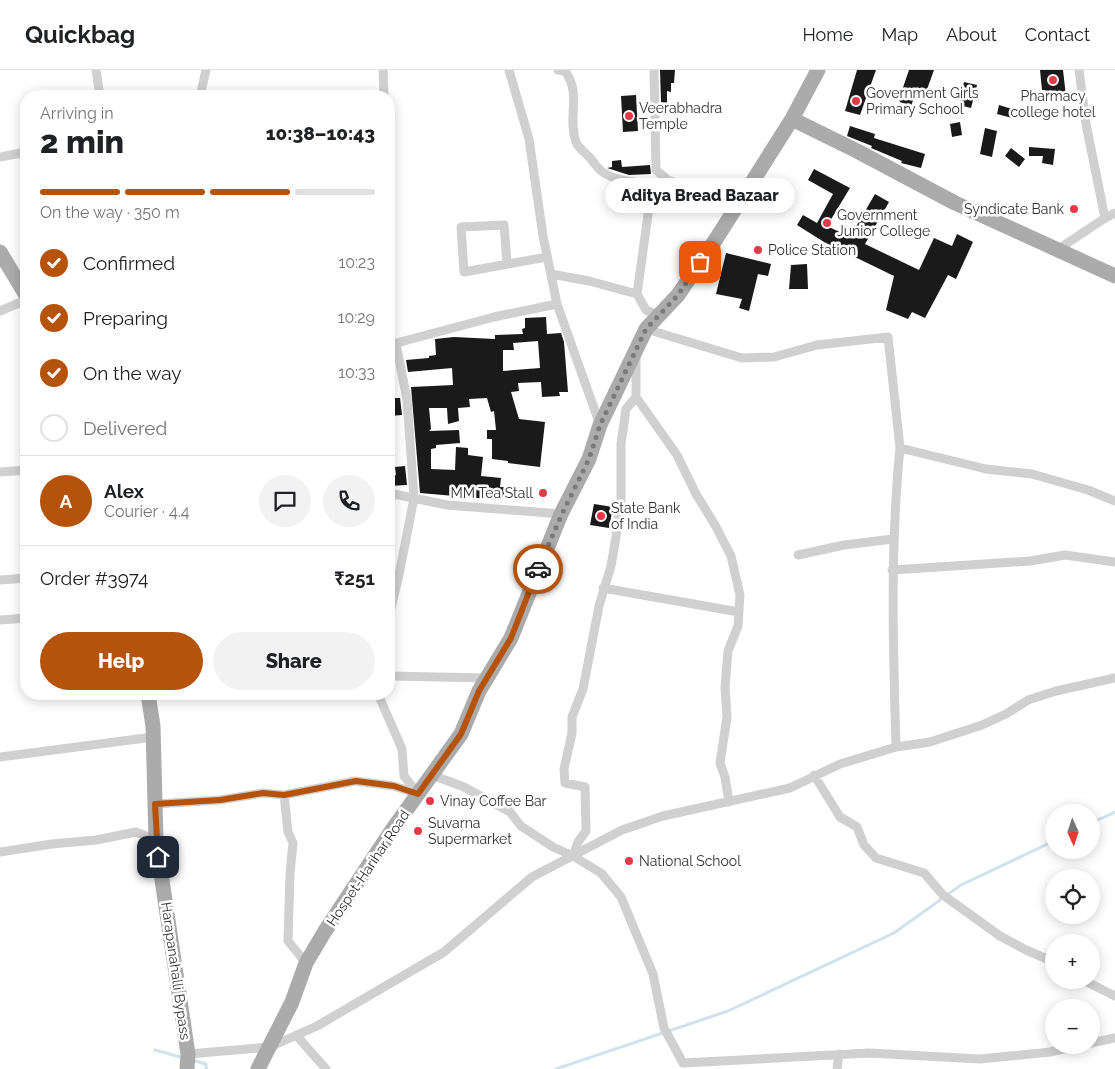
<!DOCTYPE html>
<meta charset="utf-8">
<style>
:root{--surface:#fff;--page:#f2f2f2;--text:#202124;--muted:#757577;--line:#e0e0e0;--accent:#b45309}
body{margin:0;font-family:Raleway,sans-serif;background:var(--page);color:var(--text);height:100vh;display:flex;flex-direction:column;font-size:19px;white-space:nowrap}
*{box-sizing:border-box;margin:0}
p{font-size:16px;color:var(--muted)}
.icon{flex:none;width:28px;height:28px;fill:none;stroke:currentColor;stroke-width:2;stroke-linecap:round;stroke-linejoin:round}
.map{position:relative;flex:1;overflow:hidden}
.sheet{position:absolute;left:20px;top:20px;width:375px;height:610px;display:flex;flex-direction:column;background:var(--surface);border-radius:20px;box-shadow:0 2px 12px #0003}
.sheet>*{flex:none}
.needle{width:32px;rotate:177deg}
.tools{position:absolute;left:1045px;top:734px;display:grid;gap:10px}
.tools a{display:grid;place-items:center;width:55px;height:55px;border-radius:50%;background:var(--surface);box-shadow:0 2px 12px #0003;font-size:25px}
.pin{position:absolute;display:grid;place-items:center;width:42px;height:42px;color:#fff;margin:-21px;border-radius:10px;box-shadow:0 2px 8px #0006}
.courier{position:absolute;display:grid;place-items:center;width:50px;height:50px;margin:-25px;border:4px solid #b45309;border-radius:50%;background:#fff;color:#222;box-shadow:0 1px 6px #0007}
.bubble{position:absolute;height:35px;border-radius:18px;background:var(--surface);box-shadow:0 2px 12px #0003;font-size:16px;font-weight:800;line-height:35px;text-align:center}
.head em{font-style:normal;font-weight:800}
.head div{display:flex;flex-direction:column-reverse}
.head{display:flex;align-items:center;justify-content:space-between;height:85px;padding:0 20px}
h1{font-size:32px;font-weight:800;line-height:38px}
.bar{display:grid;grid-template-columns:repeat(4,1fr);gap:8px 5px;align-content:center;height:60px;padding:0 20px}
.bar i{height:6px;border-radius:4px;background:var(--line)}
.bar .on{background:var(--accent)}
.bar p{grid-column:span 4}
.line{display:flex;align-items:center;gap:12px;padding:0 20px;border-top:1px solid var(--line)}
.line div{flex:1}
.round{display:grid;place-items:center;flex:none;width:52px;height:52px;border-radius:26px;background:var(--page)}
ol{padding:0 20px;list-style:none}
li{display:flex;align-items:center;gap:15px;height:55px}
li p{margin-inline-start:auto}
li .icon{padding:5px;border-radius:50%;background:var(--accent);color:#fff;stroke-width:4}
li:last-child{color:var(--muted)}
li i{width:28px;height:28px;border:2px solid var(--line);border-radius:50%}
.cta{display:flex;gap:10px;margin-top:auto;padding:10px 20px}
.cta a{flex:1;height:58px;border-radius:30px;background:var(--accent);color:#fff;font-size:20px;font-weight:800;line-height:58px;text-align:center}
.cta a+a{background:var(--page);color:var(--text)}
header{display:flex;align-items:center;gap:30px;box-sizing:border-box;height:70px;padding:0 25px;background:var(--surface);border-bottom:1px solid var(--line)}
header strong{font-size:24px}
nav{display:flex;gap:28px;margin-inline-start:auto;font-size:18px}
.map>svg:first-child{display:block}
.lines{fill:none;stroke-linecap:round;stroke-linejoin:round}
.stream{stroke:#cfe2ee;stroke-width:3}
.building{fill:#1a1a1a;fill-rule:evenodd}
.street{stroke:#d0d0d0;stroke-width:9}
.primary{stroke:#ababab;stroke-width:15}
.done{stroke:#7a7a7a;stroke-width:5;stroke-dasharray:0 9}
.route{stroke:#b45309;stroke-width:6}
.poi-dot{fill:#e63946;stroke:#fff;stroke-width:2}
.labels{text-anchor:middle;stroke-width:5;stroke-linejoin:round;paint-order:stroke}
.poi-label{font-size:14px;fill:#333;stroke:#fff;text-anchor:start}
.street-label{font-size:14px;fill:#333;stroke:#fff}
</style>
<header>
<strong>Quickbag</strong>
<nav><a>Home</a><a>Map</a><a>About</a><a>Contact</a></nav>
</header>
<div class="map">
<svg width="1115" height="999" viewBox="0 0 1115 999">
<rect width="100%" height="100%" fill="#fff"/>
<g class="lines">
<path class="stream" d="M 1091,753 L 1115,742
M 155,980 L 184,988
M 192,990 L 206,994 L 206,999
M 556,999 L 728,941 L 894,863 L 961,815 L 1054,771"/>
</g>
<path class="building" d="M 660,0 L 675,0 L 674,13 L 671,13 L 671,22 L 667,21 L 667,33 L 661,32 Z
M 857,0 L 876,0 L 860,45 L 845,41 Z
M 909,0 L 934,0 L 925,25 L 916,22 L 911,36 L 900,32 L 899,29 Z
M 1040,0 L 1063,0 L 1066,26 L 1046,28 L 1045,20 L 1042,20 Z
M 964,12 L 977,15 L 971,38 L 959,35 Z
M 636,25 L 638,61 L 623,62 L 621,26 Z
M 999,35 L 1015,40 L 1012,48 L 997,44 Z
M 960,52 L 962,65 L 952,67 L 950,54 Z
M 850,56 L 875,64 L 874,68 L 925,84 L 921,98 L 901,93 L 902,91 L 871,78 L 872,76 L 847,66 Z
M 985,58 L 997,61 L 992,87 L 980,84 Z
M 1029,77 L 1055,79 L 1053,95 L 1042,93 L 1043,86 L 1029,86 Z
M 1011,78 L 1025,89 L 1019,97 L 1005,86 Z
M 621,90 L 622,97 L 650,95 L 651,104 L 629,105 L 607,98 L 612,97 L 612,91 Z
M 814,99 L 850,118 L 827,156 L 850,167 L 875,124 L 889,132 L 865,174 L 919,200 L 934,168 L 952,176 L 957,164 L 973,172 L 956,209 L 948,205 L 925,248 L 912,242 L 908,249 L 886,240 L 894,206 L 824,172 L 797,155 L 803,145 L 817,153 L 833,124 L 808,110 Z
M 726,183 L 771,194 L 768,206 L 758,204 L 749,241 L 739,238 L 742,229 L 716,224 Z
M 807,194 L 808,219 L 789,219 L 791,195 Z
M 546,247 L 547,264 L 561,263 L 564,272 L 568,322 L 559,322 L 560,326 L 542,327 L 541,312 L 518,313 L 519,321 L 511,322 L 519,349 L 545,352 L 540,397 L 508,393 L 508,391 L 492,389 L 492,369 L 487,369 L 487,360 L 496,360 L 494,341 L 491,342 L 487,328 L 469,329 L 470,337 L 458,338 L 459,351 L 448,354 L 447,338 L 429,338 L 431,359 L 429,361 L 459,360 L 460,373 L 436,375 L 436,378 L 431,379 L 431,399 L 455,400 L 456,377 L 468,378 L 468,385 L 483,387 L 481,406 L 501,408 L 500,417 L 521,418 L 521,429 L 500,427 L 500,430 L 420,423 L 411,317 L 453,315 L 452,298 L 408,302 L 406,290 L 429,288 L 429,286 L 436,285 L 435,269 L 454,267 L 495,269 L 495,265 L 523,264 L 522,259 L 525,258 L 525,248 ZM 538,271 L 540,298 L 503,301 L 503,280 L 514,280 L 513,273 Z
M 389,328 L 400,328 L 402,345 L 389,346 Z
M 405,396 L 407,415 L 389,416 L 389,406 L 396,405 L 395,397 Z
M 594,434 L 613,437 L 609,458 L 590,455 Z"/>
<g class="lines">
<path class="street" d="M 96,0 L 100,26
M 383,0 L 384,26
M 509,0 L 529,69 L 543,166 L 557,234 L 600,355
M 558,0 L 565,1 C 582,24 567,47 576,72 C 578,78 587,84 591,89 C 595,94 599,100 604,103 C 620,113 636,110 652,116
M 654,0 L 656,100 L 668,110
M 1079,0 L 1086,54 L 1105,148 L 1115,143
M 200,26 L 206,0
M 0,87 L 26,82
M 1057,180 L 1105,148
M 507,193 L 504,155 L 461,157 L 464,202 L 547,187
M 551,204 L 589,211 L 637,224
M 0,241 L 26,230
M 660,246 L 646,240 L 637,224 L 652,116 L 668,110 L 709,124 L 740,131
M 646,259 L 742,288 L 774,287 L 817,275 L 888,267 L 900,378 L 986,399 L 1032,404 L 1088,420 L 1115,431
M 389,275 L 494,247 L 557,234
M 636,285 L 636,327 L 677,385 L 696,424 L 715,455 L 731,486 L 740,525 L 738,556 L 728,581 L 725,617 L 727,647 L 720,693 L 725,707 L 729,732
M 636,327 L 626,339 L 621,374 L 621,429 L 616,467 L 611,496 L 599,536 L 583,619 L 572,647 L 572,663 L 564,699 L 565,713 L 585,717 L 586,761 L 578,772 L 573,786 L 601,803 L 621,827 L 653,904 L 664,958 L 683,993 L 869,983 L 980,989 L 1050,982 L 1082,975
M 0,402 L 26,400
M 389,423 L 447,435 L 561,444
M 798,485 L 844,475 L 893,469
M 892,500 L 1030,491 L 1065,485 L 1115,492
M 0,510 L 26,508
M 603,518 L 739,542
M 389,546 L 399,505 L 414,428 L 407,329 L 396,274
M 0,550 L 26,548
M 389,606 L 487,608
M 896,677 C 893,577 890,478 900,378
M 0,687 L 153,667
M 432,705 L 464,717 L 510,742 L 521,756 L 553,777 L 573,786
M 814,705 L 840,747 L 857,757 L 864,775 L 876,788 L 924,803 L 943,825 L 1000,866 L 1026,880 L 1054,892
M 284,725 L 288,762 L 293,773 L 290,804 L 288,871 L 306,893
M 155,734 L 220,730 L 263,723 L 284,725 L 355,711 L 394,716 L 418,724 L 404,706 L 402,679 L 378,624
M 0,782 L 52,774 L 96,770 L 136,762 L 156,770
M 1083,910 L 1115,926
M 296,965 L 326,999
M 1091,973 L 1115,968
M 188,984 L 270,977 L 317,956 L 444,882 L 532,807 L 622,760 L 663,746 L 790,718 L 840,694 L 896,677 L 930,672 L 982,655 L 1006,644 L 1028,630 L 1056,621 L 1115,608
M 837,999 L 839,984"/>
<path class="primary" d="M 792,49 L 857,81 L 955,133 L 1115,206
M 0,182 L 26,225
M 148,624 L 153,656 L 156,770 L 188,984 L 187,999
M 258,999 L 292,932 L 306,893 L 325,861 L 392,760 L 461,664 L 479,621 L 511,568 L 561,444 L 589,389 L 600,355 L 646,259 L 678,225 L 716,169 L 792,49 L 818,0"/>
</g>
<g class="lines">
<path class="done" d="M 538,499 L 562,444 L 589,389 L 600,355 L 646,259 L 678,225 L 700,192"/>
<path class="route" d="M 158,787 L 155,734 L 220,730 L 263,723 L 284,725 L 356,711 L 394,716 L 418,724 L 461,664 L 479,621 L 511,568 L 538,499"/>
</g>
<g class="poi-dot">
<circle cx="1053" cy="10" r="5"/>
<circle cx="856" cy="31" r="5"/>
<circle cx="629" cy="46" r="5"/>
<circle cx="1074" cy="139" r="5"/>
<circle cx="827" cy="153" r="5"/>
<circle cx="758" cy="180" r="5"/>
<circle cx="543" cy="423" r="5"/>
<circle cx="601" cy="446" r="5"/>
<circle cx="430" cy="731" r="5"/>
<circle cx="418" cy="761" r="5"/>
<circle cx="629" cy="791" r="5"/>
</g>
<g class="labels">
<g class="poi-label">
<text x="866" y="28">Government Girls<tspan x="866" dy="16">Primary School</tspan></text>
<text x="1053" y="31" text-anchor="middle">Pharmacy<tspan x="1053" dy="16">college hotel</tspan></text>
<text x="639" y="43">Veerabhadra<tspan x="639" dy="16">Temple</tspan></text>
<text x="1064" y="144" text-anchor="end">Syndicate Bank</text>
<text x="837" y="150">Government<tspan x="837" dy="16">Junior College</tspan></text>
<text x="768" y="185">Police Station</text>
<text x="533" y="428" text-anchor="end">MM Tea Stall</text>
<text x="611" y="443">State Bank<tspan x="611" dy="16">of India</tspan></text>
<text x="440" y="736">Vinay Coffee Bar</text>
<text x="428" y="758">Suvarna<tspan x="428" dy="16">Supermarket</tspan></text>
<text x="639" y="796">National School</text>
</g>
<g class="street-label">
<text transform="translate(368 798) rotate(-56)" y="5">Hospet-Harihar Road</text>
<text transform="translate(176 901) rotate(82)" y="5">Harapanahalli Bypass</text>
</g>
</g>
</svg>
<div class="tools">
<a><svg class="needle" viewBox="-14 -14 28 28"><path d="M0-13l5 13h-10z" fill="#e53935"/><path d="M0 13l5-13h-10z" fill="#757577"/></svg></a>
<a><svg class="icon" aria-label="locate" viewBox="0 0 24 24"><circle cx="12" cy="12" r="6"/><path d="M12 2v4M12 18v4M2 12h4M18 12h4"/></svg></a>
<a>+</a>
<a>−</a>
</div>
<div class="pin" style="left:700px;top:192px;background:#ea580c"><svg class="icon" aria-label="bag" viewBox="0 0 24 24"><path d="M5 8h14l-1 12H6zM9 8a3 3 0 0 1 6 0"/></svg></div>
<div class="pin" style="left:158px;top:787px;background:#1f2937"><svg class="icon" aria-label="home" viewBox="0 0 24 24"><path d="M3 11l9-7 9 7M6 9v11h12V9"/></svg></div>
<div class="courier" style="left:538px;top:499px"><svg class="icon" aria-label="car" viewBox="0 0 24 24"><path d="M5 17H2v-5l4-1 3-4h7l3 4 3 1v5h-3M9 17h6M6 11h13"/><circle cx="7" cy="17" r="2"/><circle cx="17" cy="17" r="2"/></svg></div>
<div class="bubble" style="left:605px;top:108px;width:190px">Aditya Bread Bazaar</div>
<section class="sheet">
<div class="head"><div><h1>2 min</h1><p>Arriving in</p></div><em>10:38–10:43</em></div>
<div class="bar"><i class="on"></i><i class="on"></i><i class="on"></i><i></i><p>On the way · 350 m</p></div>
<ol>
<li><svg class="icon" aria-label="check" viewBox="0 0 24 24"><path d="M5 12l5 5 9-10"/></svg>Confirmed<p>10:23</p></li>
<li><svg class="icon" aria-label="check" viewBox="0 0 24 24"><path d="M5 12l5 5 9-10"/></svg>Preparing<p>10:29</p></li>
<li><svg class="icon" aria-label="check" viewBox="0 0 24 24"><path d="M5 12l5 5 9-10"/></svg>On the way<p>10:33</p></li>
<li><i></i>Delivered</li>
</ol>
<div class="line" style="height:90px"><b class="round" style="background:var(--accent);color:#fff">A</b><div><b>Alex</b><p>Courier · 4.4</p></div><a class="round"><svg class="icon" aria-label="chat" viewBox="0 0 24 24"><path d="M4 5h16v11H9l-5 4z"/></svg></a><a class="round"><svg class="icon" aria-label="phone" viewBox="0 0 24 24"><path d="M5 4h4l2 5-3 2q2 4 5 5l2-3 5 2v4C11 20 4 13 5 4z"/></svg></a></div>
<div class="line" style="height:65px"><div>Order #3974</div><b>₹251</b></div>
<div class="cta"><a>Help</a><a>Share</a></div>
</section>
</div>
